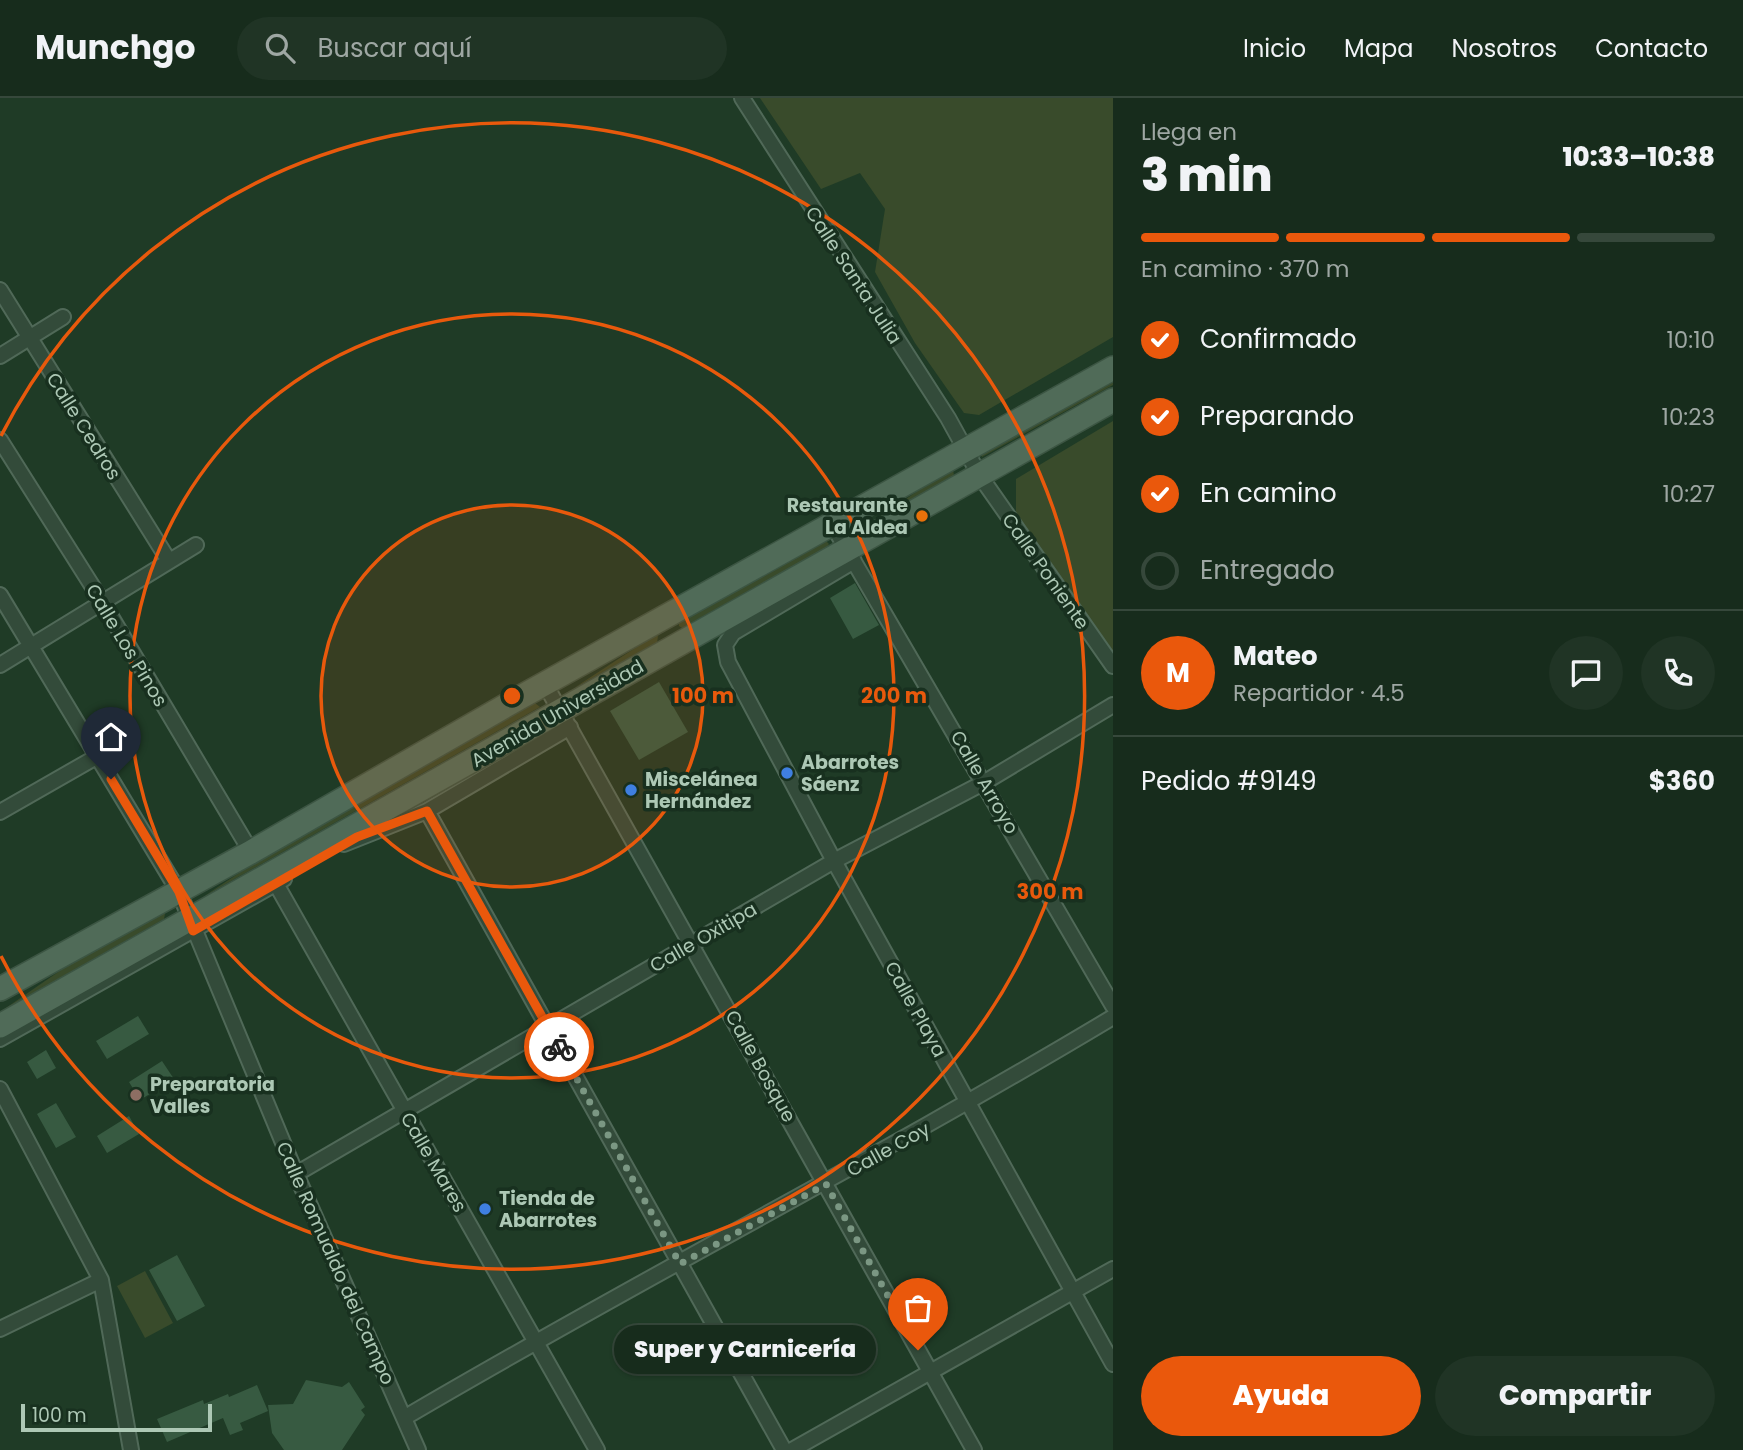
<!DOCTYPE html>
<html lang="es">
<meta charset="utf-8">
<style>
:root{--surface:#172c1c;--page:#203425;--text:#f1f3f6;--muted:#9ea7a3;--line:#36483b;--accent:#ea580c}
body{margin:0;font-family:Poppins,sans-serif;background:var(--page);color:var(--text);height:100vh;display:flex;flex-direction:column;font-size:26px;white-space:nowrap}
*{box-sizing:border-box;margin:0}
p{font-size:23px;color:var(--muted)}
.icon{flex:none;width:38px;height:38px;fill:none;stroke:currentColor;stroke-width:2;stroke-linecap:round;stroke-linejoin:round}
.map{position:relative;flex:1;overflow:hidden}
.side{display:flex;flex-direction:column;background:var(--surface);width:630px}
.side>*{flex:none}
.scale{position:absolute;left:21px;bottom:18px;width:191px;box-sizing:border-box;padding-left:7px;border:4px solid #adc8b5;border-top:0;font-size:19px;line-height:24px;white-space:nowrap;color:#adc8b5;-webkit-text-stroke:5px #18301f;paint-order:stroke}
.pin{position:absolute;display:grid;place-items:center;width:60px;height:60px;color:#fff;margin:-72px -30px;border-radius:50% 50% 50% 0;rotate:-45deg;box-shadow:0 0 7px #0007}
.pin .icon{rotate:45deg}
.courier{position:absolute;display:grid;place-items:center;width:70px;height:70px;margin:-35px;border:5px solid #ea580c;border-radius:50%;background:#fff;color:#222;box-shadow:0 2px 9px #0007}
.bubble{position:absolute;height:49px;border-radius:24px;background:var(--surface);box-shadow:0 2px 5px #0004,0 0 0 2px var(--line);font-size:23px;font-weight:800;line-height:49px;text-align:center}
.overview em{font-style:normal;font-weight:800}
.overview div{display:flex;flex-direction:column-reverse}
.overview{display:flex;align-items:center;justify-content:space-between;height:119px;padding:0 28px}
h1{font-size:46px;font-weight:800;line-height:52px}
.bar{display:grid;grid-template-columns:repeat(4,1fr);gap:10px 7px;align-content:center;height:84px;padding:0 28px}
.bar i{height:9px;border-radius:5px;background:var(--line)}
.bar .current{background:var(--accent)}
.bar p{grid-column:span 4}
.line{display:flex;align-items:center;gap:18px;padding:0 28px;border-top:2px solid var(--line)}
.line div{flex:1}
.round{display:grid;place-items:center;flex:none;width:74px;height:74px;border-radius:37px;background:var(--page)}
ol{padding:0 28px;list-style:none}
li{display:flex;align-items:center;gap:21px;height:77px}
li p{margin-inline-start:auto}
li .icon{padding:7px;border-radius:50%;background:var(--accent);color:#fff;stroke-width:4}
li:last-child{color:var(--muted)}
li i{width:38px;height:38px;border:4px solid var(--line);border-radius:50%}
.cta{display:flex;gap:14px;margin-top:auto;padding:14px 28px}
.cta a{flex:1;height:80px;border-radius:42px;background:var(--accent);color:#fff;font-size:28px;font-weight:800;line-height:80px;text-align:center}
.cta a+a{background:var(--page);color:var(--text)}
header{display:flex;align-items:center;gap:42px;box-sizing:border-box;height:98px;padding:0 35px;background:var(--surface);border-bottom:2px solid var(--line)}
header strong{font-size:33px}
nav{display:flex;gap:38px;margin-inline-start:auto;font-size:24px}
.search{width:490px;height:63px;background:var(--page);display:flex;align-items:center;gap:18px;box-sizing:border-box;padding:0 24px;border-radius:38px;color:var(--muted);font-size:26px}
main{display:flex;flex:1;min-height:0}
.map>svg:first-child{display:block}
.green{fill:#394b2b}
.building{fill:#375a41}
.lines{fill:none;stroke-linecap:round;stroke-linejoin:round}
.street-casing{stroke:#506958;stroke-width:18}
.primary-casing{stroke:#3c5543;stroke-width:26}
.street{stroke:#334b3a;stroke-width:14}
.primary{stroke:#506b58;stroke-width:23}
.done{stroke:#7b9783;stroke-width:7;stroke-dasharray:0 12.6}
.route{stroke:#ea580c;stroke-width:9}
.ring{fill:none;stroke:#e8590c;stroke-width:3.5}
.food-dot{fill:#e8710a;stroke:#18301f;stroke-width:2.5}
.shop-dot{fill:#3f7fe0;stroke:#18301f;stroke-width:2.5}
.education-dot{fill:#8d6e63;stroke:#18301f;stroke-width:2.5}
.labels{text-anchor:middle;stroke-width:7;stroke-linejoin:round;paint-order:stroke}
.street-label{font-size:19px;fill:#adc8b5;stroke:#18301f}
.poi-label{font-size:19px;font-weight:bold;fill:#adc8b5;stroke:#18301f;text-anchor:start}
.centre{fill:#e8590c;stroke:#18301f;stroke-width:3.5}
.ring-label{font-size:21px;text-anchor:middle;font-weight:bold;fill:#e8590c;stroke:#18301f;stroke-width:7;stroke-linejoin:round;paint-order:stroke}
</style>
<header>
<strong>Munchgo</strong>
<div class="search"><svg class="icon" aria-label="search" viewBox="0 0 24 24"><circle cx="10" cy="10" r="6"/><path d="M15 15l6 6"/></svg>Buscar aquí</div>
<nav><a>Inicio</a><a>Mapa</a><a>Nosotros</a><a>Contacto</a></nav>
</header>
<main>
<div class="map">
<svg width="1113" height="1352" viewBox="0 0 1113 1352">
<rect width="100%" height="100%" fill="#1f3b26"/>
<path class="green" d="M 760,0 L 1113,0 L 1113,239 L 979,317 L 964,315 L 915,245 L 875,174 L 885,111 L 860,75 L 821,91 Z
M 1113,280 L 1113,287 L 982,359 L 981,356 Z
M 1113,323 L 1113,554 L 1016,419 L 1016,381 Z
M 953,371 L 954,378 L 864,428 C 895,410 922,388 953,371 Z
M 825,442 L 829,446 L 827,449 L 682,530 L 679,528 L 679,524 Z
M 655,537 L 658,538 L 657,545 L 574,590 Z
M 535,605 L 540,609 L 203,799 L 282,746 Z
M 160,815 L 165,816 L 164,821 L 0,914 L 61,872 Z
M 145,1173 L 173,1225 L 145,1240 L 117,1188 Z"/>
<path class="building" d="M 855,485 L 879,527 L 853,541 L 830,500 Z
M 659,584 L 688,634 L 639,662 L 610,613 Z
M 138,918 L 149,936 L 107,961 L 96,943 Z
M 46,952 L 56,970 L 37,981 L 27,964 Z
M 162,963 L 174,981 L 140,1002 L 129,984 Z
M 56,1005 L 76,1039 L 56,1050 L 37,1016 Z
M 129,1018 L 139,1036 L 107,1055 L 97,1038 Z
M 177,1157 L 205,1208 L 177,1223 L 149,1172 Z
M 306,1282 L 342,1289 L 349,1284 L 365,1309 L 361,1312 L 365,1317 L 342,1352 L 284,1352 L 272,1335 L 268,1307 L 293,1306 Z
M 257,1287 L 268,1313 L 240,1325 L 243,1332 L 230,1337 L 223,1320 L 167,1344 L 157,1321 L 203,1302 L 204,1306 L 228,1296 L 229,1299 Z"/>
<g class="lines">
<defs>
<path id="street" d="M 742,0 L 948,320 L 980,378 L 1113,568
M 0,192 L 169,463
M 0,258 L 63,219
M 0,342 L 103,505 L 251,754
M 832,426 L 1113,908
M 854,463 L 733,535 L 725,547 L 728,564 L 834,763 L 1113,1266
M 0,497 L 179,794 L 296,1076 L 418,1352
M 0,567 L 196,447
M 545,586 L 974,1352
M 570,629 L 427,713 L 784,1352
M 0,714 L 98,658
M 344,746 L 427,713
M 271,777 L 597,1352
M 0,941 L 284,781
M 0,991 L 101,1182 L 131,1352
M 296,1076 L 834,763 L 985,684 L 1113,607
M 0,1231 L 101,1182
M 404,1320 C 638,1182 880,1059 1113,919
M 792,1352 L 1113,1171"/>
<path id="primary" d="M 0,891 L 251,754 L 519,600 L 1113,270
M 0,928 L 1113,302"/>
</defs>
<use href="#street" class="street-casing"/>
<use href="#primary" class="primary-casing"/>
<use href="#street" class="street"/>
<use href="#primary" class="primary"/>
</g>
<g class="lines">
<path class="done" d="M 559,949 L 680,1166 L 826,1086 L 918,1252"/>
<path class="route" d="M 111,681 L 179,794 L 193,833 L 357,739 L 427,713 L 559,949"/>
</g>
<circle cx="512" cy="598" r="191" fill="#e8590c" fill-opacity=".12"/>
<g class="ring">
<circle cx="512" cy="598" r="191"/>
<circle cx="512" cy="598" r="382"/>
<path d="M1 338A573 573 0 1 1 1 858"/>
</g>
<circle class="food-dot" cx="922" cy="418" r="7"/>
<g class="shop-dot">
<circle cx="787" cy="675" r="7"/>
<circle cx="631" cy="692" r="7"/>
<circle cx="485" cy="1111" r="7"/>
</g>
<circle class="education-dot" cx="136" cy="997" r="7"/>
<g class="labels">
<g class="street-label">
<text transform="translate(854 177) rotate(57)" y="7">Calle Santa Julia</text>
<text transform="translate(84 328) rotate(58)" y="7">Calle Cedros</text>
<text transform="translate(1046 473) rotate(55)" y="7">Calle Poniente</text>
<text transform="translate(127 547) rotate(59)" y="7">Calle Los Pinos</text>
<text transform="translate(557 615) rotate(-30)" y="7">Avenida Universidad</text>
<text transform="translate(985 684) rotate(60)" y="7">Calle Arroyo</text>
<text transform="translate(703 839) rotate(-30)" y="7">Calle Oxitipa</text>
<text transform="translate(916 911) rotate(61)" y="7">Calle Playa</text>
<text transform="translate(761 968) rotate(61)" y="7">Calle Bosque</text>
<text transform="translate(888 1051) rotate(-29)" y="7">Calle Coy</text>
<text transform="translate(434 1064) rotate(60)" y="7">Calle Mares</text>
<text transform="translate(336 1165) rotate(66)" y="7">Calle Romualdo del Campo</text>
</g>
<g class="poi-label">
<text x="908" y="414" text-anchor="end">Restaurante<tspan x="908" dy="22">La Aldea</tspan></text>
<text x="801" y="671">Abarrotes<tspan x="801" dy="22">Sáenz</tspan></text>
<text x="645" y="688">Miscelánea<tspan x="645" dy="22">Hernández</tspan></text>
<text x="150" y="993">Preparatoria<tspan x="150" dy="22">Valles</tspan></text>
<text x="499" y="1107">Tienda de<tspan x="499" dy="22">Abarrotes</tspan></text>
</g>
</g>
<circle cx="512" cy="598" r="10" class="centre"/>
<g class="ring-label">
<text x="703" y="605">100 m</text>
<text x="894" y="605">200 m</text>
<text x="1050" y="801">300 m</text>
</g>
</svg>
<div class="scale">100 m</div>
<div class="pin" style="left:918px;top:1252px;background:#ea580c"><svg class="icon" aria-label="bag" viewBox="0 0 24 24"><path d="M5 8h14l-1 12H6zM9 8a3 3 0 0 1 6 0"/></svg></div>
<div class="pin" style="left:111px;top:681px;background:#1f2937"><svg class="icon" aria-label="home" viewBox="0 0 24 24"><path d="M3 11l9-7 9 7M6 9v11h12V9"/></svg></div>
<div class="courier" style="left:559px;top:949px"><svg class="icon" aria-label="bike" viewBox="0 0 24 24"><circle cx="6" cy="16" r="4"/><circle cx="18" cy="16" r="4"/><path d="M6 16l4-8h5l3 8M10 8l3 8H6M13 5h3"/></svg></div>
<div class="bubble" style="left:614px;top:1227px;width:262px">Super y Carnicería</div>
</div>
<section class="side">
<div class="overview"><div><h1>3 min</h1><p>Llega en</p></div><em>10:33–10:38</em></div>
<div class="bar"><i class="current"></i><i class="current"></i><i class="current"></i><i></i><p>En camino · 370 m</p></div>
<ol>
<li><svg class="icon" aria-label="check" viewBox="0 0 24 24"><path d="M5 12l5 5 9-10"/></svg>Confirmado<p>10:10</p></li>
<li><svg class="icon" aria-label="check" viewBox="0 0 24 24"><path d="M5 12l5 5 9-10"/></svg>Preparando<p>10:23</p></li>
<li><svg class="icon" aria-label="check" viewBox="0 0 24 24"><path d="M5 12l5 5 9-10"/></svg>En camino<p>10:27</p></li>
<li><i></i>Entregado</li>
</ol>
<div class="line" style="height:126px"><b class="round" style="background:var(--accent);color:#fff">M</b><div><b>Mateo</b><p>Repartidor · 4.5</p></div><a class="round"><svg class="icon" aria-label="chat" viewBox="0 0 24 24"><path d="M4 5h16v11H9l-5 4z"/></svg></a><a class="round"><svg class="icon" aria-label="phone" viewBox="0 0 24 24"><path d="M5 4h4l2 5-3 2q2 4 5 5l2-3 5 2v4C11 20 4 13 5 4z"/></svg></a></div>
<div class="line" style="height:91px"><div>Pedido #9149</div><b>$360</b></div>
<div class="cta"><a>Ayuda</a><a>Compartir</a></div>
</section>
</main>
